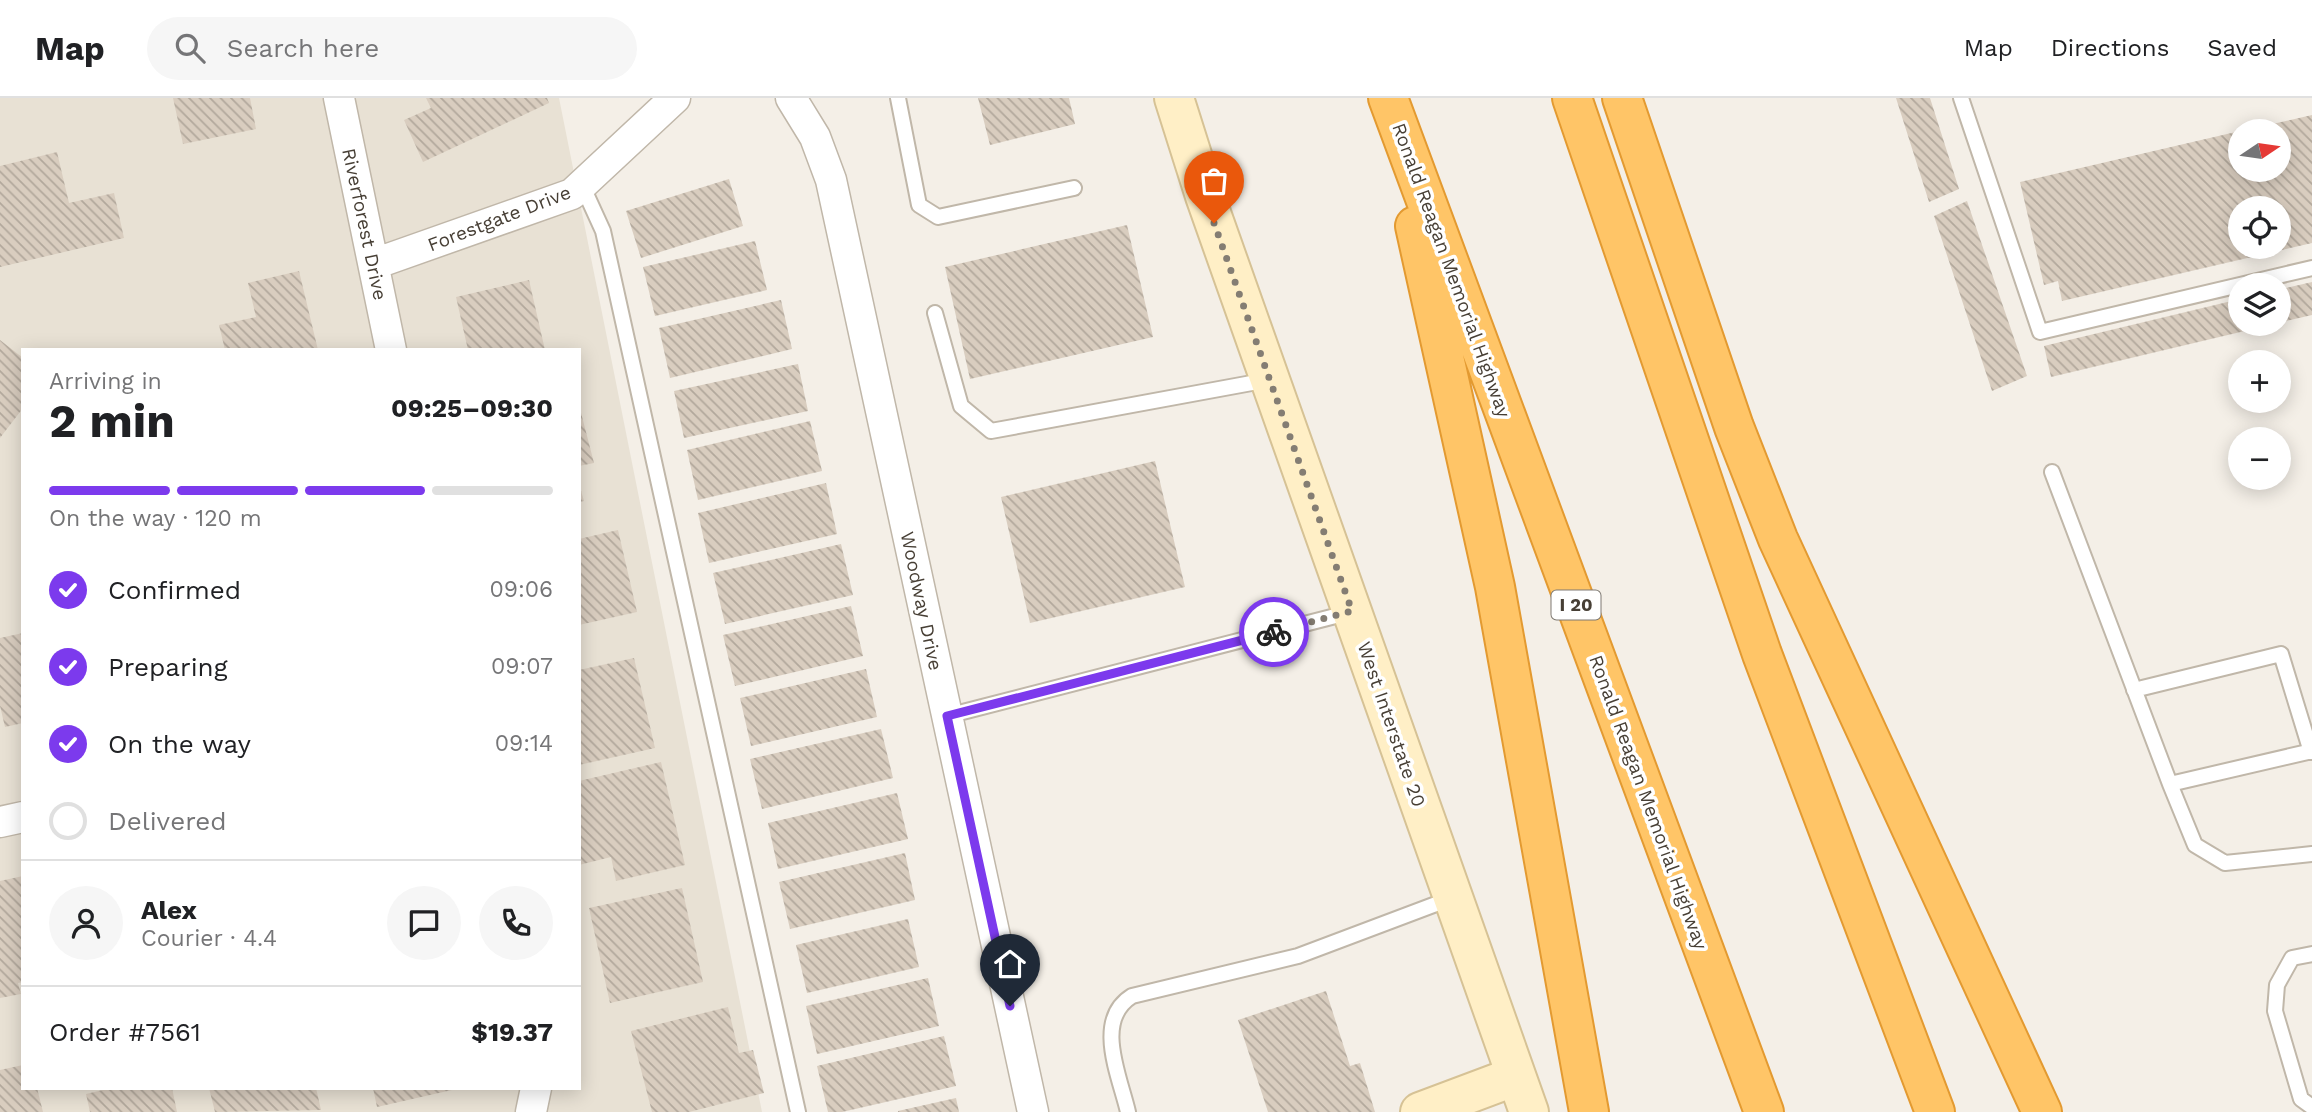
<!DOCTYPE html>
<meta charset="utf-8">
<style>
:root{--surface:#fff;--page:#f6f6f6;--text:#202124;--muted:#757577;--line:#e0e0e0;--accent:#7c3aed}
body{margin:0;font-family:"Work Sans",sans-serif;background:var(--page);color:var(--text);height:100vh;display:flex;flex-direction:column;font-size:26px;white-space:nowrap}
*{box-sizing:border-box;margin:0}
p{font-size:23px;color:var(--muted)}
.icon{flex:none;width:38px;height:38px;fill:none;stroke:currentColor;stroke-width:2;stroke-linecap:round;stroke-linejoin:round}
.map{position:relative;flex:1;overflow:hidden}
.sheet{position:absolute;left:21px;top:250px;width:560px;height:742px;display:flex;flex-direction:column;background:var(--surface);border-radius:0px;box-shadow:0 4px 18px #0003}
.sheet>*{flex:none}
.needle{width:46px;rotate:77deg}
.fabs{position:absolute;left:2228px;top:21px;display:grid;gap:14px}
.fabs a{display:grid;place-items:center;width:63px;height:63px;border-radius:50%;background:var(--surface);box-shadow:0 4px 18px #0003;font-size:35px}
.pin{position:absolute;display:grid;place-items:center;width:60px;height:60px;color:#fff;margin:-72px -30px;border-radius:50% 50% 50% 0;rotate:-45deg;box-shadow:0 0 7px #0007}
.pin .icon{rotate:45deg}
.courier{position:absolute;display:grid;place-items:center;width:70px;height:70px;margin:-35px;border:5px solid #7c3aed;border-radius:50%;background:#fff;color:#222;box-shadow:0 2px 9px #0007}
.overview em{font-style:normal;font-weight:700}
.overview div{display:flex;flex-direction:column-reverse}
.overview{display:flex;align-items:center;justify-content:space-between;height:119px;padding:0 28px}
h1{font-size:46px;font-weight:700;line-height:52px}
.bar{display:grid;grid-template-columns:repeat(4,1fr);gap:10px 7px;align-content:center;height:84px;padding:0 28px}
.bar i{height:9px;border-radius:5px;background:var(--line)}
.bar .on{background:var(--accent)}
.bar p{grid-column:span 4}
.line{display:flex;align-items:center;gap:18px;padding:0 28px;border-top:2px solid var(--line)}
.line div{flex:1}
.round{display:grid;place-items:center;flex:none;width:74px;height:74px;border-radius:37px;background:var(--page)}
ol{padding:0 28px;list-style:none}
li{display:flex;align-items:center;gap:21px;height:77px}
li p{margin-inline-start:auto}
li .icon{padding:7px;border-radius:50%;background:var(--accent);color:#fff;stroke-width:4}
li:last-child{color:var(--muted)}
li i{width:38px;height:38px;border:4px solid var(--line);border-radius:50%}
header{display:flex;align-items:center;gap:42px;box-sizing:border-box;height:98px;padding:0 35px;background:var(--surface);border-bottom:2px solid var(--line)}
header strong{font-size:33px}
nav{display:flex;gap:38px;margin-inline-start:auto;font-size:24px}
.search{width:490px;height:63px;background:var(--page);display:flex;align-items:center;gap:18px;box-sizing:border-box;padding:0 24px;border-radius:38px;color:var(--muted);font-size:26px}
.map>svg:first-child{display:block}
.residential{fill:#e8e1d4;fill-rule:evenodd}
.building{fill:url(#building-back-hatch);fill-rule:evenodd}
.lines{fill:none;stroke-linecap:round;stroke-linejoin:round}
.lane-casing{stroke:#c0b7a9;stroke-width:18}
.street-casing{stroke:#c0b7a9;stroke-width:33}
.secondary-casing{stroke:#d6c295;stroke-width:42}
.highway-casing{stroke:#e39a31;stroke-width:42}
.lane{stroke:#fff;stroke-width:14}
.street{stroke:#fff;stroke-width:30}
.secondary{stroke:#ffefc6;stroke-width:38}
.highway{stroke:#ffc567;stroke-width:38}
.done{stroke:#847d73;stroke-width:7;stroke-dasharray:0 12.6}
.route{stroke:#7c3aed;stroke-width:9}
.labels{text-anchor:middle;stroke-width:7;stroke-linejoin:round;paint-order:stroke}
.shield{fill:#fff;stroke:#7e7972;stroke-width:2}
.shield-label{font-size:18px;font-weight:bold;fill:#473f35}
.street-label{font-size:19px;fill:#473f35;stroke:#fff}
</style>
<header>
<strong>Map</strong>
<div class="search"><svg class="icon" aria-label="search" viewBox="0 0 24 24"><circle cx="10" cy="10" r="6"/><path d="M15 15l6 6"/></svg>Search here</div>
<nav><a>Map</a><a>Directions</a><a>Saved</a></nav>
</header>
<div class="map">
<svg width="2312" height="1014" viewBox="0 0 2312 1014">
<defs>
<pattern id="building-back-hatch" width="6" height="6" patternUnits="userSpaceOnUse" patternTransform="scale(1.75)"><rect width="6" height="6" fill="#d9cdbf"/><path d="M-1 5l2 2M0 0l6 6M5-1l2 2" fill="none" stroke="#b2a89c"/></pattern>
</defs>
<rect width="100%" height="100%" fill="#f4efe7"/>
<path class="residential" d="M 0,0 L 559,0 L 762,1014 L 0,1014 ZM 23,252 L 579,252 L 579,990 L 23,990 Z"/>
<path class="building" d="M 173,0 L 250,0 L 256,31 L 183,46 Z
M 426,0 L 547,0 L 549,5 L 423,64 L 404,22 L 431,10 Z
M 978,0 L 1069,0 L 1075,26 L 990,47 Z
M 1896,0 L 1930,0 L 1959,91 L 1929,104 Z
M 2312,17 L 2312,145 L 2062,203 L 2058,183 L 2044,187 L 2020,84 L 2240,33 L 2240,72 L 2278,72 L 2278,33 L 2246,32 ZM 2240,110 L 2278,110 L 2278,149 L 2240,149 Z
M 57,54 L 69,105 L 114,95 L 124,140 L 0,169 L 0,68 Z
M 729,81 L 743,128 L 641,160 L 626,113 Z
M 1967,103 L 2027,278 L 1992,293 L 1934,118 Z
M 1127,127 L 1153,239 L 970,281 L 945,169 Z
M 755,143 L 767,192 L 655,218 L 643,169 Z
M 299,173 L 318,252 L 225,252 L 219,227 L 256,219 L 248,185 Z
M 529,182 L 545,252 L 468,252 L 456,199 Z
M 2312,184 L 2312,217 L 2278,225 L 2278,192 Z
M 2240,201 L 2240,226 L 2270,227 L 2051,279 L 2044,248 Z
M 781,202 L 792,251 L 670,280 L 659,230 Z
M 0,242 L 23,260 L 23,310 L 0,340 Z
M 798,266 L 808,313 L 684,340 L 674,293 Z
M 579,307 L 594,365 L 579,368 Z
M 810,323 L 822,373 L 698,402 L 687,352 Z
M 1155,363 L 1185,489 L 1030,525 L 1001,399 Z
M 826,385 L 837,436 L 709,465 L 698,415 Z
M 579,386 L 584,403 L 579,404 Z
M 618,432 L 637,514 L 579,527 L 579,441 Z
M 841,446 L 853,497 L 725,526 L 713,475 Z
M 851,508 L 863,558 L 735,588 L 723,537 Z
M 23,535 L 23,625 L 5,629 L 0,608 L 0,540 Z
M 634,560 L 655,650 L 579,667 L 579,572 Z
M 866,571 L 877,619 L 751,648 L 740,600 Z
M 881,631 L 893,680 L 762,711 L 750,661 Z
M 661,664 L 685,767 L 616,783 L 611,759 L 579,767 L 579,683 Z
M 897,695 L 908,741 L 778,771 L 768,725 Z
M 905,755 L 915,802 L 790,831 L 779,784 Z
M 23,778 L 23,884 L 18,885 L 21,896 L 0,900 L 0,783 Z
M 682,790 L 703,884 L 610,905 L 589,810 Z
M 908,821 L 919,869 L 807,895 L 796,847 Z
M 928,880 L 939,928 L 817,956 L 806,908 Z
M 1326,893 L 1350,968 L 1360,965 L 1375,1014 L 1268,1014 L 1238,922 Z
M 728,909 L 739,955 L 753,952 L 764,995 L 689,1014 L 652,1014 L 631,933 Z
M 944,938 L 956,988 L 842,1014 L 828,1014 L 817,968 Z
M 23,967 L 23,990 L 37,990 L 43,1014 L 0,1014 L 0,972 Z
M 111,990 L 172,990 L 177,1014 L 90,1014 L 86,996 Z
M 209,990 L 316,990 L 321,1012 L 215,1014 Z
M 373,990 L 452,990 L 452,992 L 377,1009 Z
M 956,1000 L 959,1014 L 898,1014 L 898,1013 Z"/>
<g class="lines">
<defs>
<path id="lane" d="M 898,0 L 919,107 L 938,119 L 1074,90
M 1961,0 L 2040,234 L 2312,170
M 582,87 L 603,133 L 798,1014
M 935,215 L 961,308 L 991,333 L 1268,282
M 2052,374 L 2170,686 L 2312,653
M 2134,592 L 2281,556 L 2311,654
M 947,618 L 1351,514
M 2170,686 L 2195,747 L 2225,765 L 2312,756
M 2312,856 L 2292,860 L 2277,887 L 2275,913 L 2301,1001 L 2312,1009
M 1128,1014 C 1120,979 1093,922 1132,898 L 1298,858 L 1452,800"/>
<path id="street" d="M 339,0 L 391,252
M 791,0 L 815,39 L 831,82 L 1033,1014
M 374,166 L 572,96 L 675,0
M 0,724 L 23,719
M 531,1014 L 536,990"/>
<path id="secondary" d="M 1174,0 L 1205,98 L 1529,1014
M 1420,1014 L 1516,978"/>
<path id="highway" d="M 1388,0 L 1764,1014
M 1572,0 L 1762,556 L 1935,1014
M 1622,0 L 1734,329 L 1778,441 L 2042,1014
M 1415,128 L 1495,489 L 1589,1014"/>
</defs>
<use href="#lane" class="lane-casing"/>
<use href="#street" class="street-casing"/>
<use href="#secondary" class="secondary-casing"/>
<use href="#highway" class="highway-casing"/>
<use href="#lane" class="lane"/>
<use href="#street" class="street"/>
<use href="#secondary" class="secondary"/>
<use href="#highway" class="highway"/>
</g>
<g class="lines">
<path class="done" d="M 1214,125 L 1352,513 L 1274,534"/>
<path class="route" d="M 1010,908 L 947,618 L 1274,534"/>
</g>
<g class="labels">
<rect class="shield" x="1551.5" y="492.5" width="49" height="29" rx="5"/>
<g class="shield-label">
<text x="1576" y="513">I 20</text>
</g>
<g class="street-label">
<text transform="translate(499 120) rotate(-21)" y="7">Forestgate Drive</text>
<text transform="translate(365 126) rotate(78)" y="7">Riverforest Drive</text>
<text transform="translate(1452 172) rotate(70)" y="7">Ronald Reagan Memorial Highway</text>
<text transform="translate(922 503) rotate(78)" y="7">Woodway Drive</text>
<text transform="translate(1392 626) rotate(71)" y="7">West Interstate 20</text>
<text transform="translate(1649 704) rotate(70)" y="7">Ronald Reagan Memorial Highway</text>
</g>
</g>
</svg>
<div class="fabs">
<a><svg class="needle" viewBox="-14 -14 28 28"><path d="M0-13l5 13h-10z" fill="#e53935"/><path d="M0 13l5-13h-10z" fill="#757577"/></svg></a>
<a><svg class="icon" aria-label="locate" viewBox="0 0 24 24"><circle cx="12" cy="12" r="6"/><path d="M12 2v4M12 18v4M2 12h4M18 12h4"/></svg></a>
<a><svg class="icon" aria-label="layers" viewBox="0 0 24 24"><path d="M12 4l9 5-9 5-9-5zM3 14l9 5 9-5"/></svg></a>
<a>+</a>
<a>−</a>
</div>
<div class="pin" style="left:1214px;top:125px;background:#ea580c"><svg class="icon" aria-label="bag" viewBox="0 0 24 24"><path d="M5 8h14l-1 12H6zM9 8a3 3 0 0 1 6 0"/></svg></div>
<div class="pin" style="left:1010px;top:908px;background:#1f2937"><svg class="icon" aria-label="home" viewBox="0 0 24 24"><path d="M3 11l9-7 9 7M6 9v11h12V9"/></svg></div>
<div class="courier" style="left:1274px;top:534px"><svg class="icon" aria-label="bike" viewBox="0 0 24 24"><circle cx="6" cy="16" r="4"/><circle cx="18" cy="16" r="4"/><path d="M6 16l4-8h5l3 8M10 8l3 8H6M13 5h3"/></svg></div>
<section class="sheet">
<div class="overview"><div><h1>2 min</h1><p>Arriving in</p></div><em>09:25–09:30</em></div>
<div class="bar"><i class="on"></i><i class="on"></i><i class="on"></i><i></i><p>On the way · 120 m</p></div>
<ol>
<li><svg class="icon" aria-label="check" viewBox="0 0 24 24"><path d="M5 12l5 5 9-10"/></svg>Confirmed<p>09:06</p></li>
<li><svg class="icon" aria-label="check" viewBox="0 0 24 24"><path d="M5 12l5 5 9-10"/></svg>Preparing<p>09:07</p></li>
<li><svg class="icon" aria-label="check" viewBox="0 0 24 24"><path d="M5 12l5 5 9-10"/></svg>On the way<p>09:14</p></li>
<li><i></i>Delivered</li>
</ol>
<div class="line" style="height:126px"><a class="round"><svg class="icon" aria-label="person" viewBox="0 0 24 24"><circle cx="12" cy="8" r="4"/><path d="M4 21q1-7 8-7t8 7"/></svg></a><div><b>Alex</b><p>Courier · 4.4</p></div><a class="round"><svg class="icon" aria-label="chat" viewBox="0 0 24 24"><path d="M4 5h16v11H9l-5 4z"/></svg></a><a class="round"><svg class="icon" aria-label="phone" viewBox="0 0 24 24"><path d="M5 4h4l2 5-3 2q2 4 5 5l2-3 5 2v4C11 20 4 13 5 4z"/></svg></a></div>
<div class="line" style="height:91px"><div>Order #7561</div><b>$19.37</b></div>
</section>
</div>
